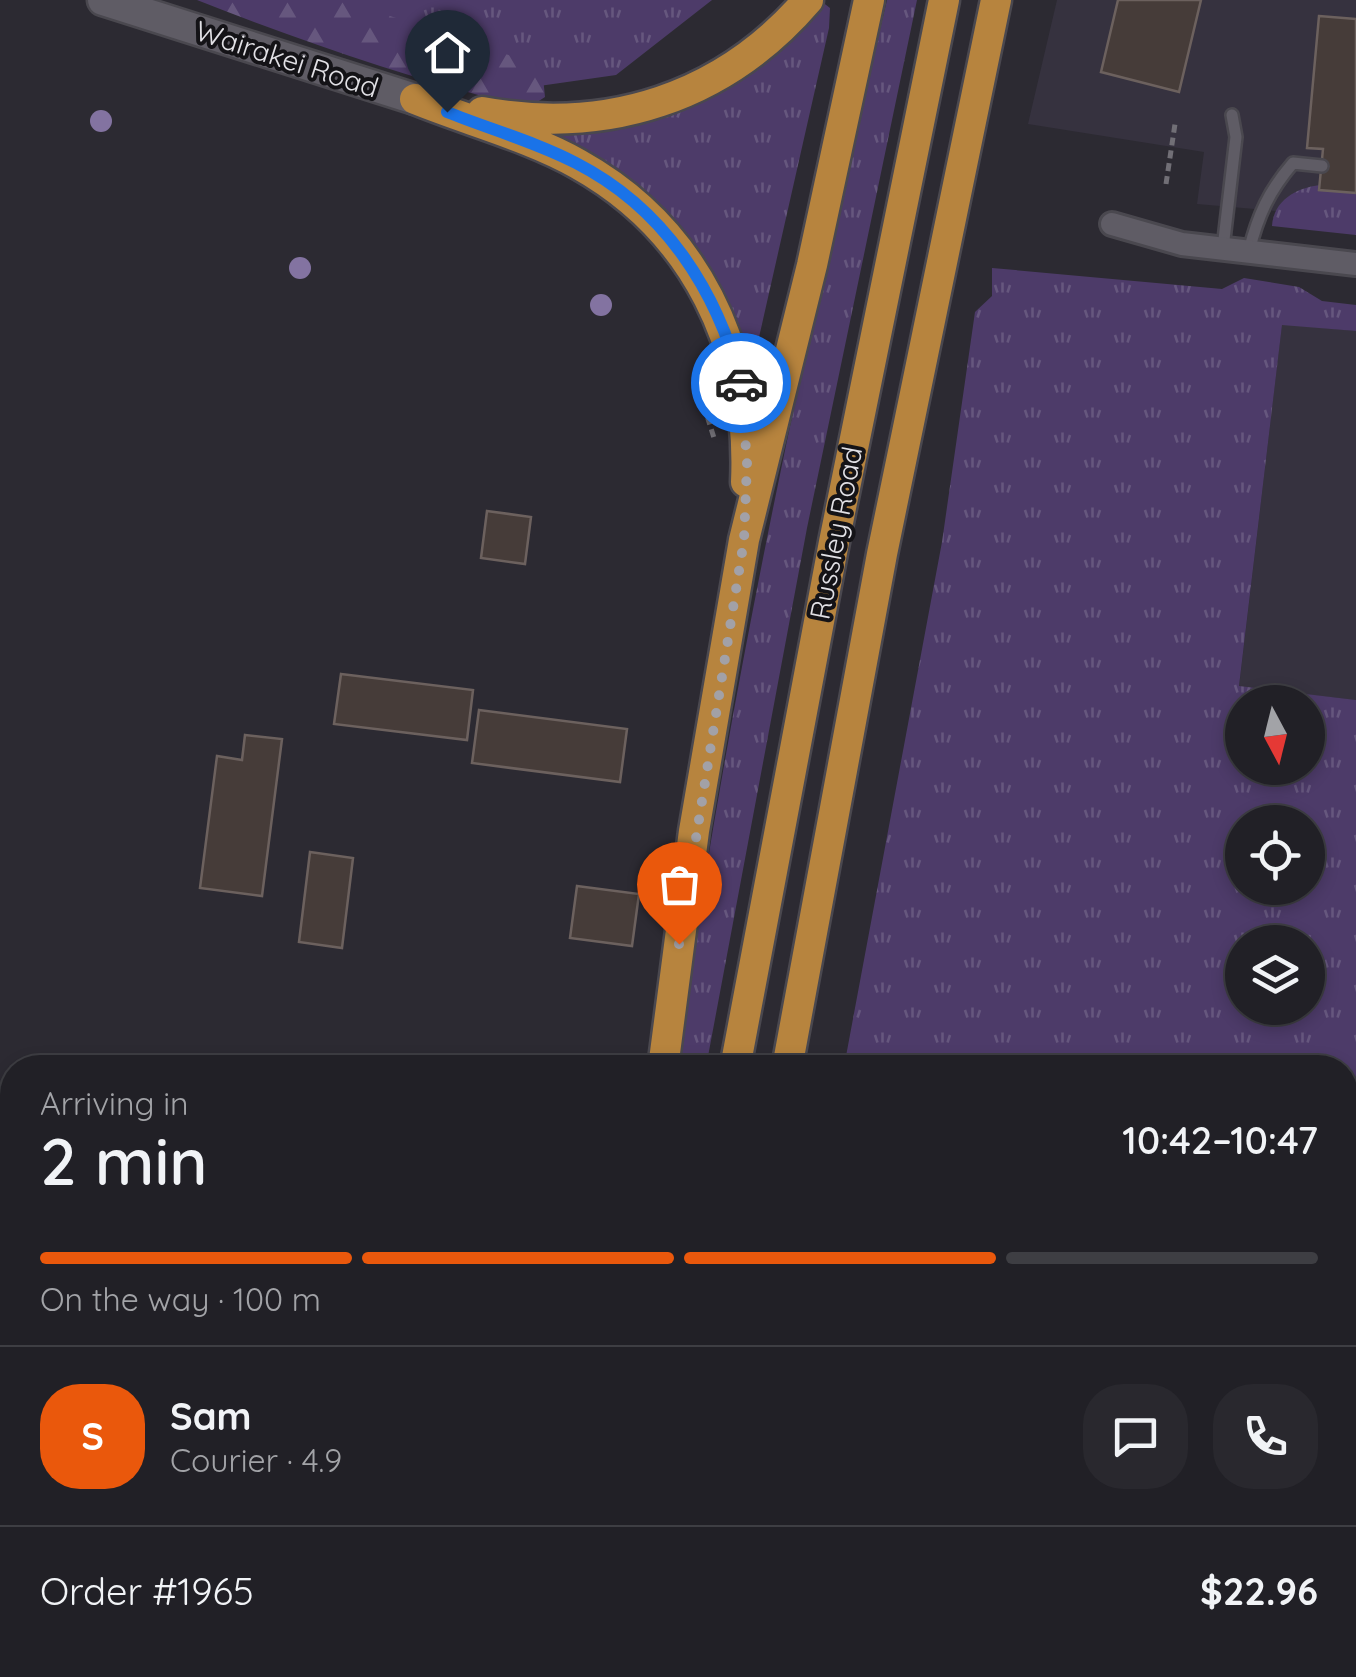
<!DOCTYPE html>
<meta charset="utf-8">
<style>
:root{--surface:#212026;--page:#29282e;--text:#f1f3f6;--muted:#a2a3a7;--line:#3e3e43;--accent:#ea580c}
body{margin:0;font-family:Quicksand,sans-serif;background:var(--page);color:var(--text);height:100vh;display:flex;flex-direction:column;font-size:38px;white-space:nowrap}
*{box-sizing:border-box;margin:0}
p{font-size:32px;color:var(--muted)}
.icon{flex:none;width:55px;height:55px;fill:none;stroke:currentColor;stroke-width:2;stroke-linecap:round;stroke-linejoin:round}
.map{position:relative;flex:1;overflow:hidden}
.panel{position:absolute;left:0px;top:1055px;width:1358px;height:622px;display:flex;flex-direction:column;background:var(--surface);border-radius:40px 40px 0 0;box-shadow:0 5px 15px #0003,0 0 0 2px var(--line)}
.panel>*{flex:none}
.needle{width:65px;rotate:173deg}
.buttons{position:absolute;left:1225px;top:685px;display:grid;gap:20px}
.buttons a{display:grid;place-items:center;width:100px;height:100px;border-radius:50%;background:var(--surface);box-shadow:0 5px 15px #0003,0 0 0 2px var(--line);font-size:50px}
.pin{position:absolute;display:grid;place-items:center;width:85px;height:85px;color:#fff;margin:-102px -42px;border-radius:50% 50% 50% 0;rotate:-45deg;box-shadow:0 0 10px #0007}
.pin .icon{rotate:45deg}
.courier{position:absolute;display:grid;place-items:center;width:100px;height:100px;margin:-50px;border:8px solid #1a73e8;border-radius:50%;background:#fff;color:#222;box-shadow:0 2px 12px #0007}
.headline em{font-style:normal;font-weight:600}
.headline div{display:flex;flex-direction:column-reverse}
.headline{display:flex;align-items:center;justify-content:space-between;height:170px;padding:0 40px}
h1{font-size:65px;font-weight:600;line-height:75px}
.bar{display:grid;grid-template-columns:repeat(4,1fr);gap:15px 10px;align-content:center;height:120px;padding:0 40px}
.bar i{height:12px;border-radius:8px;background:var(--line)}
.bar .current{background:var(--accent)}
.bar p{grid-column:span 4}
.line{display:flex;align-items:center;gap:25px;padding:0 40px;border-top:2px solid var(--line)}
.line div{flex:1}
.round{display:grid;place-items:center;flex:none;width:105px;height:105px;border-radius:40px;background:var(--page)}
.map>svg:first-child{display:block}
.built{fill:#36323f}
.grass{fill:url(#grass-tufts);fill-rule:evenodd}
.forest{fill:url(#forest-firs)}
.building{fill:#463c39;stroke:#6c615e;stroke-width:2.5}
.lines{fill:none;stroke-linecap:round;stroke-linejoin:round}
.service-casing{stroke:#4a484f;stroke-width:16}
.minor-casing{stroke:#4a484f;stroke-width:28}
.tertiary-casing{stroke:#4a484f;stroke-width:35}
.trunk-casing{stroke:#4a484f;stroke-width:35}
.path{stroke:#716f76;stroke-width:5;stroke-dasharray:8 5;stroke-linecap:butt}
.service{stroke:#5f5c65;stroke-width:11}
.minor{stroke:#5f5c65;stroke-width:22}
.tertiary{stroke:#5f5c65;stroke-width:30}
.trunk{stroke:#b7843e;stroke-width:30}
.tree{fill:#8373a1}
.done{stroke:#a2a1a7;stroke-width:10;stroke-dasharray:0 18}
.route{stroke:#1a73e8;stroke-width:12}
.labels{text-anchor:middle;stroke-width:8;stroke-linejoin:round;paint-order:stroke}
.street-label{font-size:28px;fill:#e2e1e6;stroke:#141317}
</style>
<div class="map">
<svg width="1356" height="1677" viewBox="0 0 1356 1677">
<defs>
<pattern id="grass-tufts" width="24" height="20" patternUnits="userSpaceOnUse" patternTransform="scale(2.5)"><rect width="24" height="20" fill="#4d3b69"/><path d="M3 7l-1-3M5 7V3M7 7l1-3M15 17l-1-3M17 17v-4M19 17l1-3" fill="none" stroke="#66577e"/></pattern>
<pattern id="forest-firs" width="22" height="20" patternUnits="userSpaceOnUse" patternTransform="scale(2.5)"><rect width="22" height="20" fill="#4d3b69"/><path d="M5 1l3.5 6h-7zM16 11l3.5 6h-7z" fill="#66577e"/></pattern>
</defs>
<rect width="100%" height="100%" fill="#2c2a32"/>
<path class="built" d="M 1057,0 L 1356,0 L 1356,218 L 1197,204 L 1204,152 L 1028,124 Z
M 1282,324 L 1356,331 L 1356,700 L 1239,687 Z
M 1345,1655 L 1356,1656 L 1356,1677 L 964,1677 L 966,1665 L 1345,1665 Z"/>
<path class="grass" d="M 230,0 L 712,0 L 616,75 L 511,90 Z
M 887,0 L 917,0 L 807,528 L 706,1067 L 676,1068 C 726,709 802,352 887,0 Z
M 821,1 L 830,8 L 829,28 L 750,377 L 727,308 L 551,135 L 645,121 L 691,105 Z
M 1320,185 L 1356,188 L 1356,235 L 1272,226 C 1274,200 1296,188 1320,185 Z
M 992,268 L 1222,289 L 1244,278 L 1299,287 L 1322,301 L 1356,305 L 1356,331 L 1282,325 L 1239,686 L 1356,700 L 1356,1656 L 1345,1655 L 1345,1068 L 844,1067 L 942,542 L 975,312 L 992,296 ZM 1242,702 L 1308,702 L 1308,768 L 1242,768 ZM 1242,822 L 1308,822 L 1308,888 L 1242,888 ZM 1308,942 L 1308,1008 L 1242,1008 L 1242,942 Z
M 737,1665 L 966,1665 L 964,1677 L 734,1677 Z"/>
<path class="forest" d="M 197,0 L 373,0 L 390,16 L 527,61 L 543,77 L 545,97 L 528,108 C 415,80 305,43 197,0 Z"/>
<path class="building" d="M 1118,0 L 1201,0 L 1179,92 L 1101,72 Z
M 1319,16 L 1356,19 L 1356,193 L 1319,190 L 1323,149 L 1307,148 Z
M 487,511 L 531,517 L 525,564 L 481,558 Z
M 341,674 L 473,690 L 467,740 L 334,724 Z
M 479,710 L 627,729 L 620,782 L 472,763 Z
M 245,735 L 282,739 L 262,896 L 200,888 L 217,756 L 242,760 Z
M 310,852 L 353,858 L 342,948 L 299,942 Z
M 577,886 L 639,894 L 632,946 L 570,938 Z
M 252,1059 L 317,1067 L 317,1068 L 251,1068 Z"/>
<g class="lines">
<defs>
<path id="service" d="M 1223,248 L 1236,137 L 1232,115
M 1249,251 C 1258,215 1269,191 1293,163 L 1322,166"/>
<path id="minor" d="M 1112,224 L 1182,244 L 1356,264"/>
<path id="tertiary" d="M 103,0 L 415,99"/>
<path id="trunk" d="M 415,99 C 466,120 531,137 578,164 C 696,230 752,349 746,482
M 482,112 C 607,135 724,98 808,0
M 663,1068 L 694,831 L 744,540 L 812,265 L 869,0
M 735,1068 L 834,542 L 944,0
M 787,1068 L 882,554 L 996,0
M 633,1677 L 635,1665
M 684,1677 L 686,1665"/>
</defs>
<use href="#service" class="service-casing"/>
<use href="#minor" class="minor-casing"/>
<use href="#tertiary" class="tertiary-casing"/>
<use href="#trunk" class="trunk-casing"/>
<path class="path" d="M 1166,184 L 1175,124
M 710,404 L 708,419 L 715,441"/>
<use href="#service" class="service"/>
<use href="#minor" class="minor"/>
<use href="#tertiary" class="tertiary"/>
<use href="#trunk" class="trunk"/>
</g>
<g class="tree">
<circle cx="101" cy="121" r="11"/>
<circle cx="300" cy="268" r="11"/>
<circle cx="601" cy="305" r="11"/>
</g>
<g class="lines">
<path class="done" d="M 679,944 L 744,540 L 747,463 L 741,383"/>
<path class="route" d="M 447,112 C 489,129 536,142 576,163 C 664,208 717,290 741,383"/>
</g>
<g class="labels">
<g class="street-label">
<text transform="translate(287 59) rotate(18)" y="10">Wairakei Road</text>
<text transform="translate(836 533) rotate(-79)" y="10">Russley Road</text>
</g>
</g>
</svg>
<div class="buttons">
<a><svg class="needle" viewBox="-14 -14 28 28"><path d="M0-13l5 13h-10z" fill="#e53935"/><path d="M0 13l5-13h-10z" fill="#a2a3a7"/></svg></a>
<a><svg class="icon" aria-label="locate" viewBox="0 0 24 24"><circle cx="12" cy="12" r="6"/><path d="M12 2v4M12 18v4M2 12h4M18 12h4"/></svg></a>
<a><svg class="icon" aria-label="layers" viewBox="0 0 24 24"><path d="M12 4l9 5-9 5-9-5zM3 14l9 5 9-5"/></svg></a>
</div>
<div class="pin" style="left:679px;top:944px;background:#ea580c"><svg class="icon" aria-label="bag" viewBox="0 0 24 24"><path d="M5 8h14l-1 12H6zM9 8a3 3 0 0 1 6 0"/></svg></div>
<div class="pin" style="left:447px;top:112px;background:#1f2937"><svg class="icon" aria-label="home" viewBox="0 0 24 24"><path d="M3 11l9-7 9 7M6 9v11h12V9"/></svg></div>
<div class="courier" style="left:741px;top:383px"><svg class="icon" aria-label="car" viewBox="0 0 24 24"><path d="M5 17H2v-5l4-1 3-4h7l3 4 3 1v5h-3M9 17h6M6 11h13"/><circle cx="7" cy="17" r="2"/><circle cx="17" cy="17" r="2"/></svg></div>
<section class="panel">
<div class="headline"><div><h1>2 min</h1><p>Arriving in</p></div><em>10:42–10:47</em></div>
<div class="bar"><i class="current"></i><i class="current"></i><i class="current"></i><i></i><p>On the way · 100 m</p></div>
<div class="line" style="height:180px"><b class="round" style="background:var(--accent);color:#fff">S</b><div><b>Sam</b><p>Courier · 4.9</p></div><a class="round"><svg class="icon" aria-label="chat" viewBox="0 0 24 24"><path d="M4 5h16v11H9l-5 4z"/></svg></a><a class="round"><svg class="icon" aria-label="phone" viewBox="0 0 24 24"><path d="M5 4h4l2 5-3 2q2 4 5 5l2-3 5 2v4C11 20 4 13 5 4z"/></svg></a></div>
<div class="line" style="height:130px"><div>Order #1965</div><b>$22.96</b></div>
</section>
</div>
